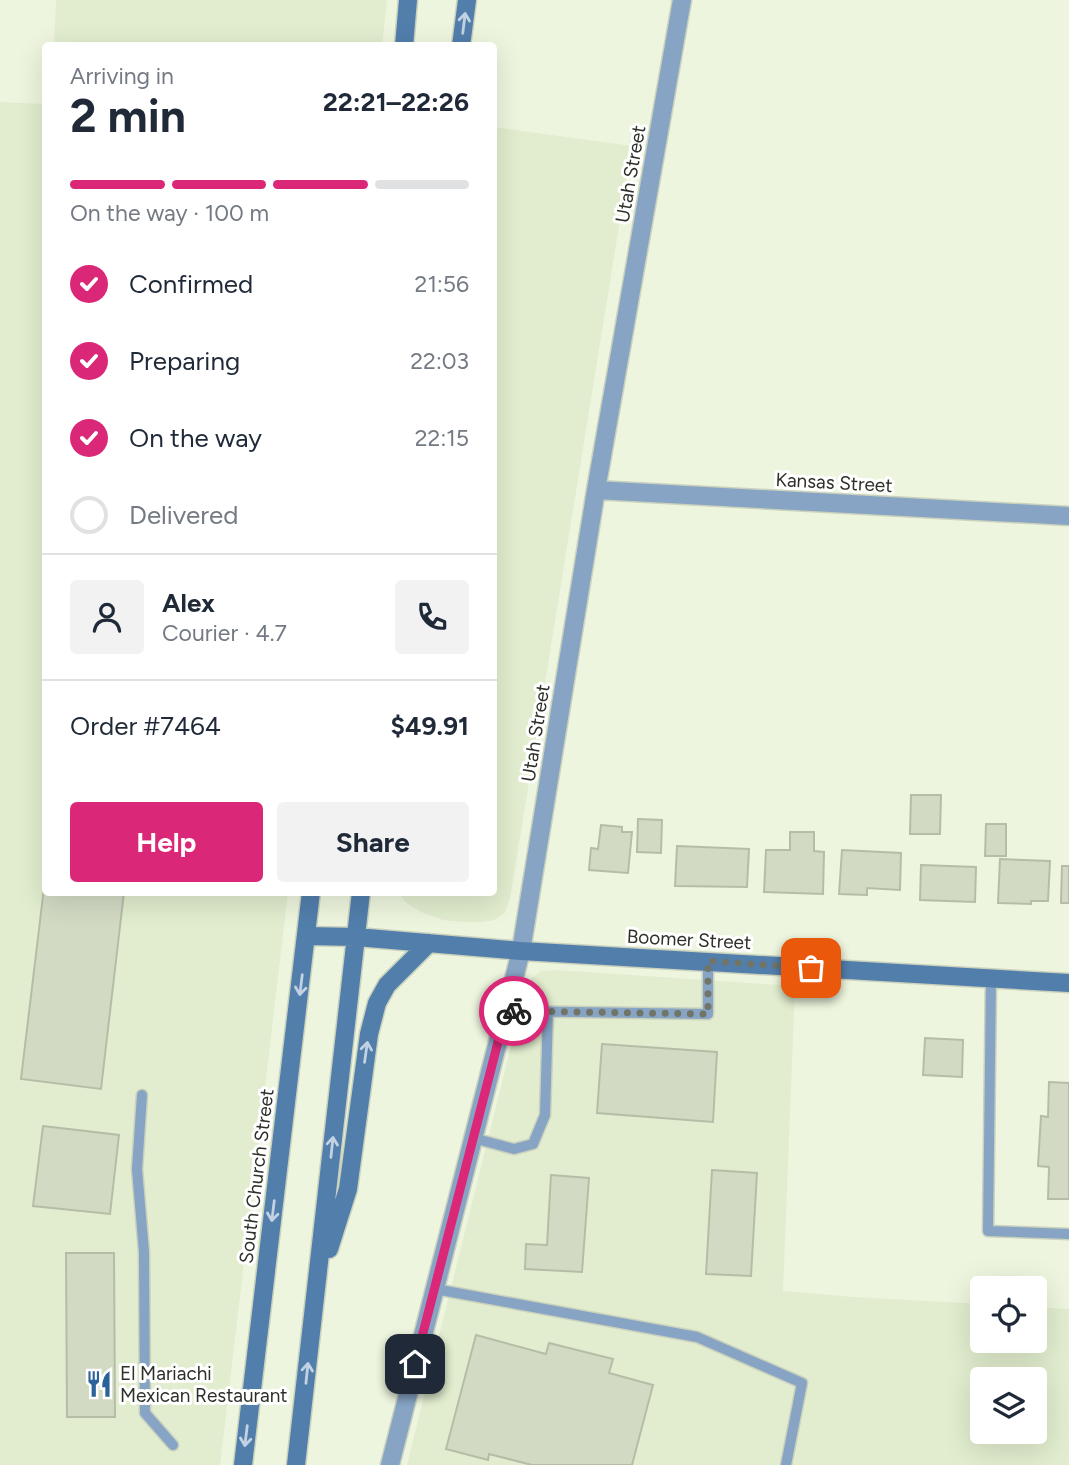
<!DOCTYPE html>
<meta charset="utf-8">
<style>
:root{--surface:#fff;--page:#f2f2f3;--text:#1f2937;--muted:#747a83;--line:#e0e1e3;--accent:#db2777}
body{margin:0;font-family:Figtree,sans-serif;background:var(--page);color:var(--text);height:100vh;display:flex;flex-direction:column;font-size:26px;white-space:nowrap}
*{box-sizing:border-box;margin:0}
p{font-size:23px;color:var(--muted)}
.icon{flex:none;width:38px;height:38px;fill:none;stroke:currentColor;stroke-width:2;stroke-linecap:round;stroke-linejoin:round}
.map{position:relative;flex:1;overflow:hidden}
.details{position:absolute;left:42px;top:42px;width:455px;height:854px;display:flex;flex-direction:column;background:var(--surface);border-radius:7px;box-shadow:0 7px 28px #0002}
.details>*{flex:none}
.controls{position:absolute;left:970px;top:1276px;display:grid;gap:14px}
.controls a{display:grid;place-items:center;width:77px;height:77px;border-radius:7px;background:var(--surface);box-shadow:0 7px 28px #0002;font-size:35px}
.pin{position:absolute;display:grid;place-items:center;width:60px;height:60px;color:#fff;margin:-30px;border-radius:14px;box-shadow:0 4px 10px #0006}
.courier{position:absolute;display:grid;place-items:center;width:70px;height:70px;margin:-35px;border:5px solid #db2777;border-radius:50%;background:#fff;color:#222;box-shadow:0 2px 9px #0007}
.overview em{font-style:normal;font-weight:700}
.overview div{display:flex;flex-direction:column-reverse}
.overview{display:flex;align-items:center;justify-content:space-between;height:119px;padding:0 28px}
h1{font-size:46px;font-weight:700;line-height:52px}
.bar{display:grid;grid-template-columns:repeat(4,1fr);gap:10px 7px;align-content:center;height:84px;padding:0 28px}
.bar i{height:9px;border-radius:5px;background:var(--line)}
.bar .active{background:var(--accent)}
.bar p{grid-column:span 4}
.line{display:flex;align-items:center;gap:18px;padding:0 28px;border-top:2px solid var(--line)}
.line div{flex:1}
.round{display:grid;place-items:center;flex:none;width:74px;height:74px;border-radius:7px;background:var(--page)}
ol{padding:0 28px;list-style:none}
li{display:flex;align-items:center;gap:21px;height:77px}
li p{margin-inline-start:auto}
li .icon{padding:7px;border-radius:50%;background:var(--accent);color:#fff;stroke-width:4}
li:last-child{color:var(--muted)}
li i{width:38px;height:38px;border:4px solid var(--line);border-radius:50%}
.primary-button{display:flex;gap:14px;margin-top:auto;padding:14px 28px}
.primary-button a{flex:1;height:80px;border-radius:7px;background:var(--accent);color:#fff;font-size:28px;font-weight:700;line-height:80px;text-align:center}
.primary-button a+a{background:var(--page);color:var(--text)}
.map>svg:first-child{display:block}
.built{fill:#e1edce;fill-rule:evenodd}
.building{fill:#d2dac4;stroke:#b5bda7;stroke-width:2}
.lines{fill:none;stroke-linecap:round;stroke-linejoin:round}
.lane-casing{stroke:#cad2bd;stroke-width:13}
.street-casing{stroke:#cad2bd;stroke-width:21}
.secondary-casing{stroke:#cad2bd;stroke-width:21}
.lane{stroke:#87a4c4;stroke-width:10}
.street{stroke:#87a4c4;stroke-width:18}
.secondary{stroke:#527eac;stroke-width:18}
.oneway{stroke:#c2d2e2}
.done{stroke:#707568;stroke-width:7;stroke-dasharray:0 12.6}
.route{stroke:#db2777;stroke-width:9}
.labels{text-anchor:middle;stroke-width:6;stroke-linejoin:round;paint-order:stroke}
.street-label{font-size:19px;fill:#2d3028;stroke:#fff}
.poi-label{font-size:19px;fill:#2d3028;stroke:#fff;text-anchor:start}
</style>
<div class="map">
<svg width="1069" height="1465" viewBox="0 0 1069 1465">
<rect width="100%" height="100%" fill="#edf5de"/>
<path class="built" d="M 56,0 L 387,0 L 382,45 L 54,45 Z
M 0,102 L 45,104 L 46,892 L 288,893 L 220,1465 L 0,1465 Z
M 494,127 L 632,146 L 510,899 L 504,914 L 494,920 L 481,922 L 465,922 L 443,920 L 421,912 L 405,902 L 399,893 L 494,892 Z
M 557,970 L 795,986 L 783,1291 L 853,1297 L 982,1304 L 982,1340 L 1034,1340 L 1034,1307 L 1069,1309 L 1069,1465 L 407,1465 L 523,998 L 529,980 L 541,971 ZM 982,1379 L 1034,1379 L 1034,1432 L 982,1432 Z"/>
<path class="building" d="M 911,795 L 941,795 L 940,834 L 910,834 Z
M 638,819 L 662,820 L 661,853 L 637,852 Z
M 986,824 L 1006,824 L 1006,856 L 985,856 Z
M 601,825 L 622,827 L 622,832 L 632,832 L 628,873 L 589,870 L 591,848 L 598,849 Z
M 790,832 L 814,832 L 814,851 L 824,852 L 823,894 L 764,892 L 766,850 L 790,850 Z
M 677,846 L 749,849 L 747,887 L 675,886 Z
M 842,850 L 901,853 L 900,890 L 867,888 L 867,895 L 839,894 Z
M 1000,859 L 1050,861 L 1048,901 L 1031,901 L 1031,904 L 998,903 Z
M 921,865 L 976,867 L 975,902 L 920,900 Z
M 1062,866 L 1069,866 L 1069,903 L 1061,903 Z
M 46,871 L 46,892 L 124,892 L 101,1089 L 21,1079 Z
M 925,1038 L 963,1040 L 962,1077 L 923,1075 Z
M 602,1044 L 717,1052 L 713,1122 L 597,1113 Z
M 1049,1082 L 1069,1083 L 1069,1199 L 1048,1199 L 1049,1167 L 1038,1166 L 1041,1116 L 1048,1117 Z
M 43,1126 L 119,1135 L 110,1214 L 33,1206 Z
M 712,1170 L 757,1173 L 751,1276 L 706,1274 Z
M 551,1175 L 589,1178 L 582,1272 L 525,1269 L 526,1244 L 547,1245 Z
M 66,1253 L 114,1253 L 115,1417 L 67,1417 Z
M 476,1335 L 546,1354 L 549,1343 L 613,1359 L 609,1373 L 653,1385 L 632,1465 L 532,1465 L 489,1454 L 488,1460 L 446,1449 Z"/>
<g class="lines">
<defs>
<path id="lane" d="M 991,978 L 988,1231 L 1069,1234
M 506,1011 L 708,1014 L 708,961
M 142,1095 L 137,1169 L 144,1252 L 145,1413 L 173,1445
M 473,1138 L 514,1149 L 533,1144 L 545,1115 L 548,1012
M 435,1289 L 697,1337 L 802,1383 L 786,1465"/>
<path id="street" d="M 596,490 L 1069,516
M 390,1465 L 521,951 L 596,490 L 682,0"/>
<path id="secondary" d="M 404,46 L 408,0
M 461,46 L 467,0
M 307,936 L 356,937 L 521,951 L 1069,983
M 329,1249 L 348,1189 L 369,1034 L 377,1003 L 387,985 L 429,943
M 243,1465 L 311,892
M 296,1465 L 361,892"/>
</defs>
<use href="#lane" class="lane-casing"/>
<use href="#street" class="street-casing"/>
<use href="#secondary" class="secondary-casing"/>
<use href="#lane" class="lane"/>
<use href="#street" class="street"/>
<use href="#secondary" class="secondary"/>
</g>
<defs><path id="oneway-shaft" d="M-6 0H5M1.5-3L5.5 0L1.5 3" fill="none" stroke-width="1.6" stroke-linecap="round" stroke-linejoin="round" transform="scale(1.75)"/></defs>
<g class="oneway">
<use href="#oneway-shaft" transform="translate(464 23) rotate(-83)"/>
<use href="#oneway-shaft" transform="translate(301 985) rotate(97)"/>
<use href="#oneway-shaft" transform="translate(366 1052) rotate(-82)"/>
<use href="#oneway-shaft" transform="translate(332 1147) rotate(-84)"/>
<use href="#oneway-shaft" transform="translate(273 1211) rotate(97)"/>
<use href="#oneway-shaft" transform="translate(307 1373) rotate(-84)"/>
<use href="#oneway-shaft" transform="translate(246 1436) rotate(97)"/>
</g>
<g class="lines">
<path class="done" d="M 514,1011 L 708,1014 L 708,961 L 811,968"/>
<path class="route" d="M 415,1364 L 506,1011 L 514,1011"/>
</g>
<defs>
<symbol id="restaurant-bare" viewBox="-9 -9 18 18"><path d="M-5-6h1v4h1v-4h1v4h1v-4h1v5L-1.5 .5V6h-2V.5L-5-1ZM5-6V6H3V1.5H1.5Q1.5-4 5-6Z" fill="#2a639b" stroke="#fff" stroke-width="2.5" paint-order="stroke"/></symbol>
</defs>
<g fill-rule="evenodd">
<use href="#restaurant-bare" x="80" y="1365" width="38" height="38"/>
</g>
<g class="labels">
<g class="street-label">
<text transform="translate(630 174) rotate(-80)" y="7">Utah Street</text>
<text transform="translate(834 482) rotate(3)" y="7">Kansas Street</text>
<text transform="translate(535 733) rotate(-81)" y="7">Utah Street</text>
<text transform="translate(689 939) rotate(3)" y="7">Boomer Street</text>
<text transform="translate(256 1176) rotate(-83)" y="7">South Church Street</text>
</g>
<g class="poi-label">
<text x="120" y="1380">El Mariachi<tspan x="120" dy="22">Mexican Restaurant</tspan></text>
</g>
</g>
</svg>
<div class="controls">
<a><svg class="icon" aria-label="locate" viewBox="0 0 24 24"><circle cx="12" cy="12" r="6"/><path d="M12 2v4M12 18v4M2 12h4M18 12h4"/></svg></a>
<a><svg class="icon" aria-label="layers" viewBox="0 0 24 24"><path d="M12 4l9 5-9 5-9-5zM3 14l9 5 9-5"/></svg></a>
</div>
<div class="pin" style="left:811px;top:968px;background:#ea580c"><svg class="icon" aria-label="bag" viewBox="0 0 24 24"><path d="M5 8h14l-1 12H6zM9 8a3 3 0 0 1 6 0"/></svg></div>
<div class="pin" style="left:415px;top:1364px;background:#1f2937"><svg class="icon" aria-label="home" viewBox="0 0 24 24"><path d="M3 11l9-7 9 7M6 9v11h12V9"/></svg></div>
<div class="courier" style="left:514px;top:1011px"><svg class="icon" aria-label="bike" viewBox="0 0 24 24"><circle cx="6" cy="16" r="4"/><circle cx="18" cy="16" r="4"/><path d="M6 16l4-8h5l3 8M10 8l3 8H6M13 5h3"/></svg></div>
<section class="details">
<div class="overview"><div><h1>2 min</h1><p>Arriving in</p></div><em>22:21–22:26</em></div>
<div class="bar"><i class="active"></i><i class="active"></i><i class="active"></i><i></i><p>On the way · 100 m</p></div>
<ol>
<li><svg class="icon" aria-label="check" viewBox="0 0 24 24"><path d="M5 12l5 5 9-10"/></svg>Confirmed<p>21:56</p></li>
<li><svg class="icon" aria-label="check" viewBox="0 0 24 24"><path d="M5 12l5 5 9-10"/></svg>Preparing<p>22:03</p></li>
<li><svg class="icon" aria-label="check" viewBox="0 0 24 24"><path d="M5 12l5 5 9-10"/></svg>On the way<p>22:15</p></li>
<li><i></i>Delivered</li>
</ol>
<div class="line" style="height:126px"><a class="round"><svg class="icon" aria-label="person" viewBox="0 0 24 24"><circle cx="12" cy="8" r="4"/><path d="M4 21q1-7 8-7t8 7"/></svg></a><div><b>Alex</b><p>Courier · 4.7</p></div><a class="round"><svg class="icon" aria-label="phone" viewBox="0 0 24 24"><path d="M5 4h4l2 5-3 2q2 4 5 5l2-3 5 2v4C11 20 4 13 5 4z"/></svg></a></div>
<div class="line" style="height:91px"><div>Order #7464</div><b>$49.91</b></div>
<div class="primary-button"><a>Help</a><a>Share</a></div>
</section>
</div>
